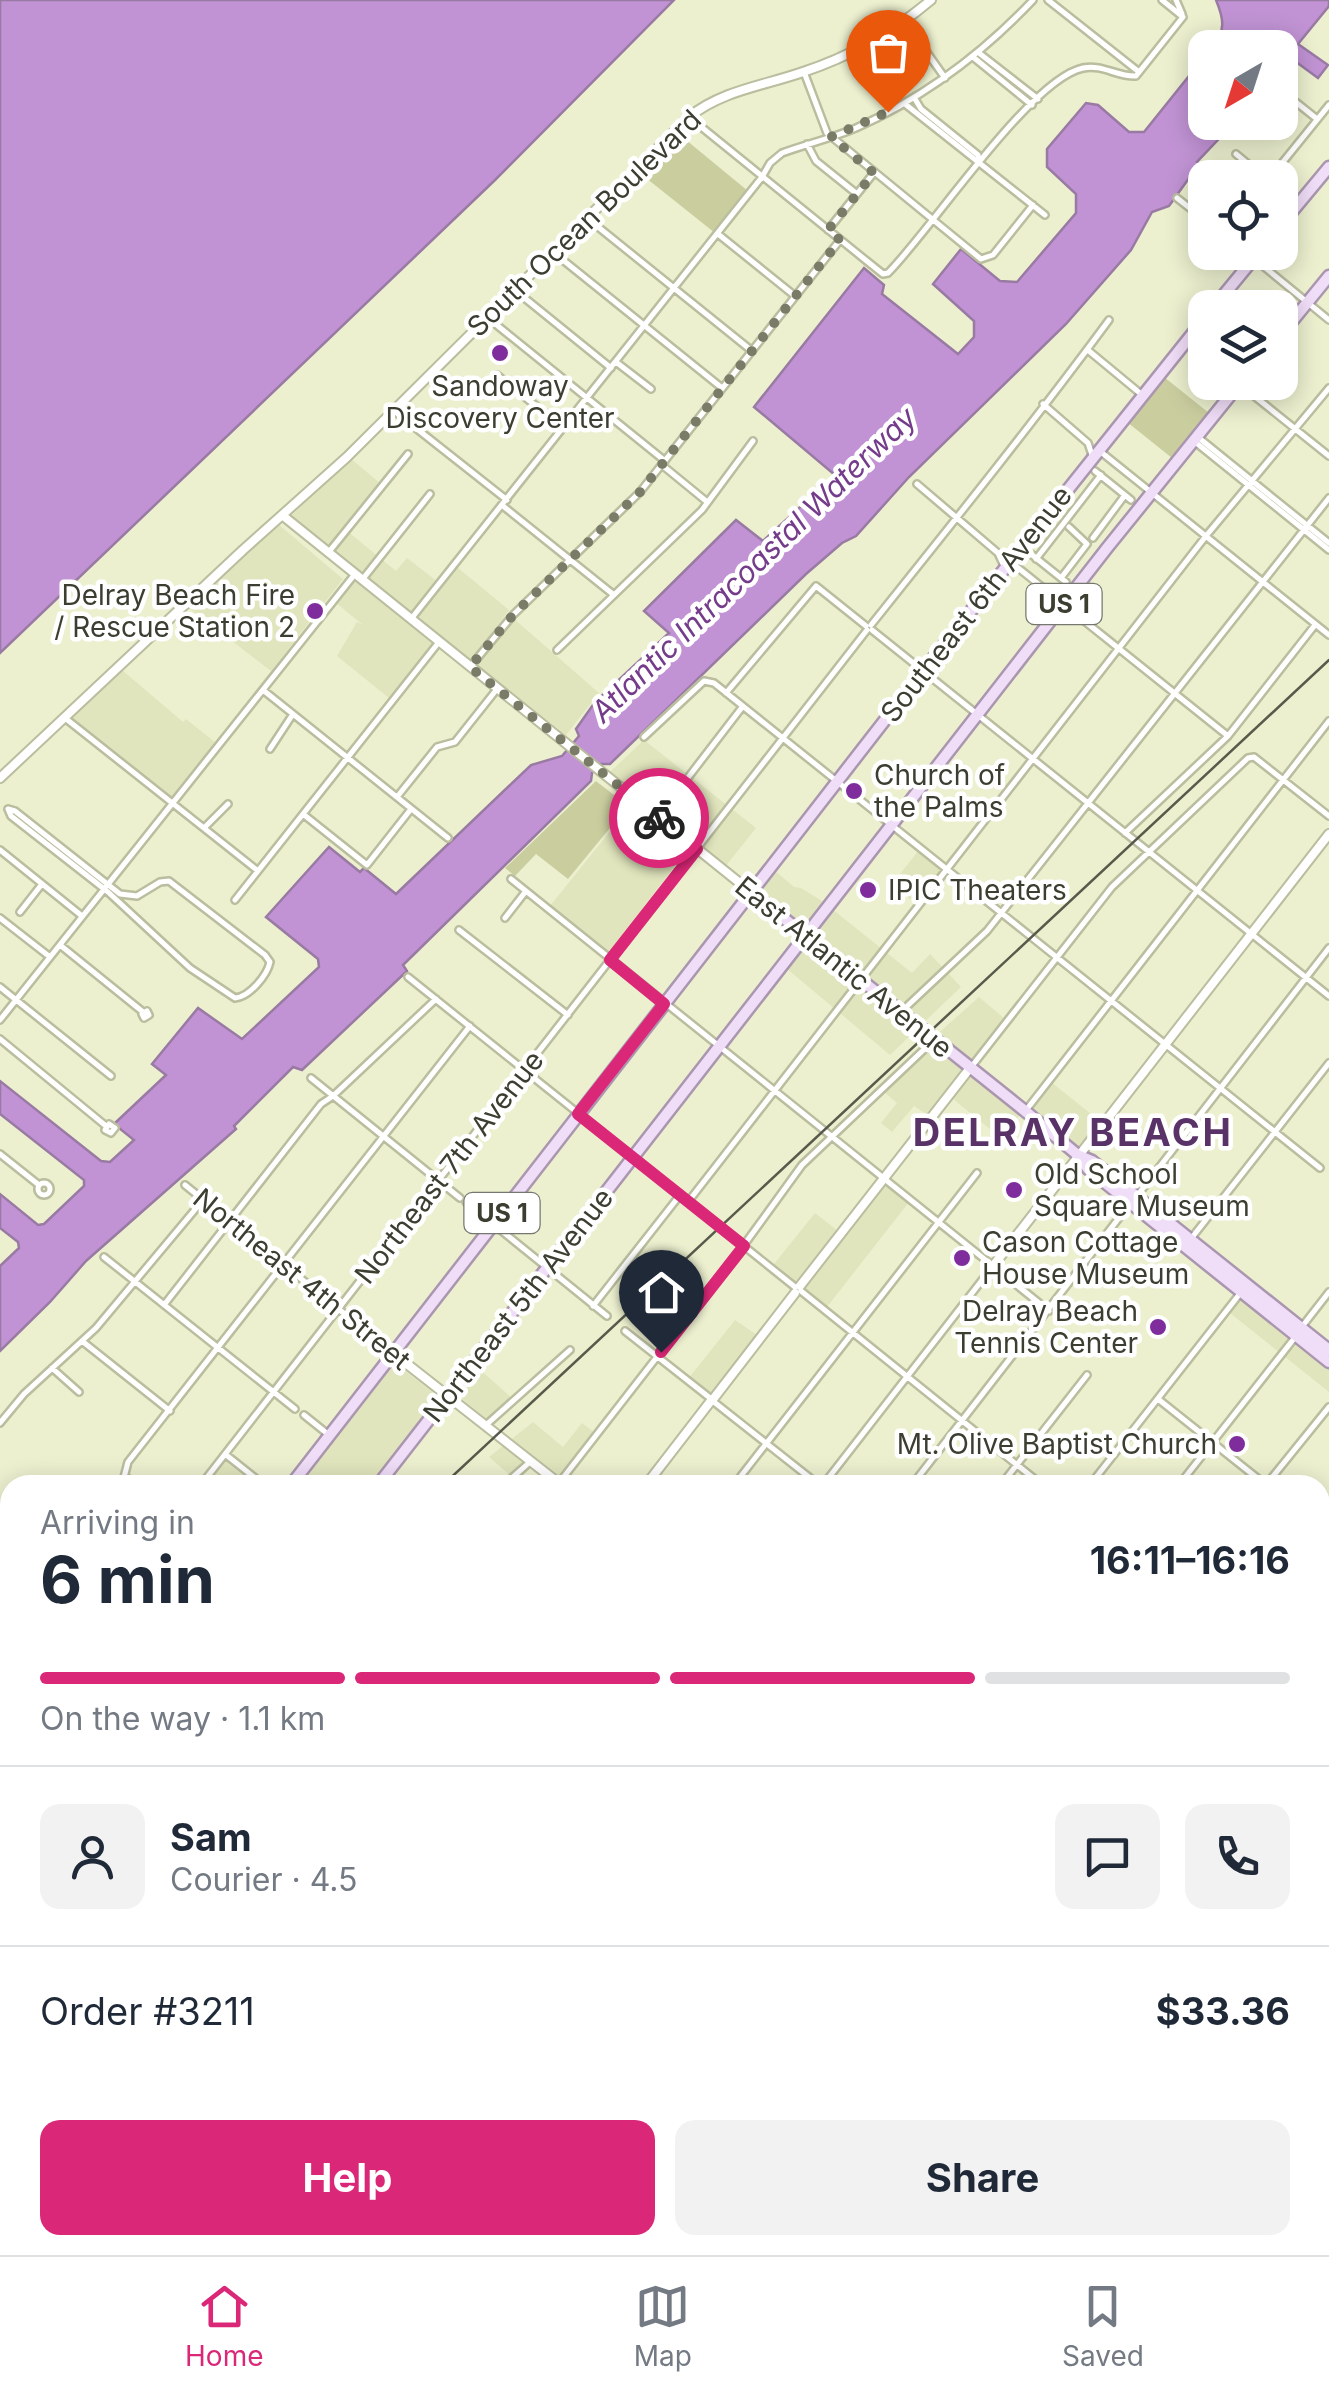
<!DOCTYPE html>
<meta charset="utf-8">
<style>
:root{--surface:#fff;--page:#f2f2f3;--text:#1f2937;--muted:#747a83;--line:#e0e1e3;--accent:#db2777}
body{margin:0;font-family:Inter,sans-serif;background:var(--page);color:var(--text);height:100vh;display:flex;flex-direction:column;font-size:38px;white-space:nowrap}
*{box-sizing:border-box;margin:0}
p{font-size:32px;color:var(--muted)}
.icon{flex:none;width:55px;height:55px;fill:none;stroke:currentColor;stroke-width:2;stroke-linecap:round;stroke-linejoin:round}
.map{position:relative;flex:1;overflow:hidden}
.side{position:absolute;left:0px;top:1475px;width:1330px;height:780px;display:flex;flex-direction:column;background:var(--surface);border-radius:30px 30px 0 0;box-shadow:0 5px 25px #0003}
.side>*{flex:none}
.needle{width:65px;rotate:219deg}
.controls{position:absolute;left:1188px;top:30px;display:grid;gap:20px}
.controls a{display:grid;place-items:center;width:110px;height:110px;border-radius:20px;background:var(--surface);box-shadow:0 5px 25px #0003;font-size:50px}
.pin{position:absolute;display:grid;place-items:center;width:85px;height:85px;color:#fff;margin:-102px -42px;border-radius:50% 50% 50% 0;rotate:-45deg;box-shadow:0 0 10px #0007}
.pin .icon{rotate:45deg}
.courier{position:absolute;display:grid;place-items:center;width:100px;height:100px;margin:-50px;border:8px solid #db2777;border-radius:50%;background:#fff;color:#222;box-shadow:0 2px 12px #0007}
.head em{font-style:normal;font-weight:700}
.head div{display:flex;flex-direction:column-reverse}
.head{display:flex;align-items:center;justify-content:space-between;height:170px;padding:0 40px}
h1{font-size:65px;font-weight:700;line-height:75px}
.bar{display:grid;grid-template-columns:repeat(4,1fr);gap:15px 10px;align-content:center;height:120px;padding:0 40px}
.bar i{height:12px;border-radius:8px;background:var(--line)}
.bar .on{background:var(--accent)}
.bar p{grid-column:span 4}
.line{display:flex;align-items:center;gap:25px;padding:0 40px;border-top:2px solid var(--line)}
.line div{flex:1}
.round{display:grid;place-items:center;flex:none;width:105px;height:105px;border-radius:20px;background:var(--page)}
.primary-button{display:flex;gap:20px;margin-top:auto;padding:20px 40px}
.primary-button a{flex:1;height:115px;border-radius:20px;background:var(--accent);color:#fff;font-size:40px;font-weight:700;line-height:115px;text-align:center}
.primary-button a+a{background:var(--page);color:var(--text)}
.tab-bar{display:flex;justify-content:space-around;align-items:center;height:140px;border-top:2px solid var(--line);background:var(--surface);font-size:28px;color:var(--muted)}
.tab-bar a{display:grid;justify-items:center;gap:5px}
.tab-bar .on{color:var(--accent)}
.map>svg:first-child{display:block}
.built{fill:#e0e5bd}
.green{fill:#cace9f}
.water{fill:#c193d4;stroke:#997aa3;stroke-width:2.5}
.lines{fill:none;stroke-linecap:round;stroke-linejoin:round}
.street-casing{stroke:#babd9e;stroke-width:10}
.secondary-casing{stroke:#babd9e;stroke-width:12}
.primary-casing{stroke:#aa97af;stroke-width:15}
.street{stroke:#fff;stroke-width:5}
.secondary{stroke:#fff;stroke-width:8}
.primary{stroke:#f0ddf8;stroke-width:10}
.rail{stroke:#585b4b;stroke-width:2.5}
.done{stroke:#7a7c68;stroke-width:10;stroke-dasharray:0 18}
.route{stroke:#db2777;stroke-width:12}
.poi-dot{fill:#7f2d9c;stroke:#fff;stroke-width:4}
.labels{text-anchor:middle;stroke-width:9;stroke-linejoin:round;paint-order:stroke}
.shield{fill:#fff;stroke:#76786f;stroke-width:2.5}
.shield-label{font-size:25px;font-weight:bold;fill:#3c3e31}
.street-label{font-size:28px;fill:#3c3e31;stroke:#fff}
.poi-label{font-size:28px;fill:#3c3e31;stroke:#fff;text-anchor:start}
.water-label{font-size:30px;font-style:italic;fill:#743c8a;stroke:#fff}
.district-label{font-size:38px;font-weight:bold;letter-spacing:2.5px;fill:#593268;stroke:#fff}
</style>
<div class="map">
<svg width="1329" height="2255" viewBox="0 0 1329 2255">
<rect width="100%" height="100%" fill="#ecf0cf"/>
<path class="built" d="M 350,458 L 381,484 L 346,530 L 396,571 L 407,558 L 438,582 L 412,614 L 391,597 L 385,604 L 411,625 L 457,567 L 509,610 L 470,662 L 441,638 L 389,698 L 337,656 L 357,622 L 363,625 L 335,602 L 360,571 L 291,516 Z
M 278,524 L 343,579 L 271,671 L 189,608 Z
M 513,618 L 599,693 L 566,735 L 477,665 Z
M 122,670 L 183,722 L 186,719 L 216,743 L 172,798 L 71,718 Z
M 644,740 L 756,828 L 725,867 L 608,774 Z
M 628,809 L 684,854 L 608,953 L 550,906 Z
M 919,850 L 944,870 L 917,905 L 892,884 Z
M 774,870 L 794,887 L 801,888 L 822,901 L 912,973 L 930,954 L 961,987 L 921,1025 L 757,892 Z
M 810,944 L 917,1029 L 890,1055 L 786,968 L 803,945 Z
M 979,997 L 1005,1019 L 967,1069 L 1021,1113 L 1001,1138 L 947,1094 L 929,1116 L 914,1106 L 892,1132 L 881,1123 L 897,1103 L 878,1087 Z
M 1051,1082 L 1101,1122 L 1078,1151 L 1028,1111 Z
M 884,1183 L 909,1202 L 827,1307 L 803,1287 Z
M 815,1213 L 838,1231 L 796,1282 L 774,1264 Z
M 1242,1298 L 1329,1352 L 1329,1392 L 1230,1313 Z
M 735,1320 L 757,1335 L 710,1396 L 688,1379 Z
M 392,1361 L 439,1397 L 371,1485 L 299,1485 Z
M 478,1368 L 513,1399 L 489,1421 L 456,1394 Z
M 533,1422 L 563,1447 L 582,1423 L 595,1433 L 560,1478 L 533,1458 L 511,1476 L 489,1457 Z
M 224,1460 L 256,1485 L 205,1485 Z"/>
<path class="green" d="M 680,135 L 748,191 L 715,233 L 641,174 Z
M 1164,377 L 1209,413 L 1172,458 L 1127,422 Z
M 596,781 L 628,806 L 568,879 L 536,854 L 515,876 L 505,868 Z"/>
<path class="water" d="M 0,0 L 674,0 L 494,181 L 0,653 Z
M 1216,0 L 1329,0 L 1329,6 L 1298,44 L 1328,65 L 1318,78 L 1288,56 L 1280,64 L 1280,48 L 1212,47 C 1226,31 1224,19 1216,0 Z
M 1205,56 L 1205,122 L 1234,123 L 1197,162 L 1215,177 L 1205,178 L 1205,183 L 1192,174 L 1169,206 L 1152,212 L 1131,250 L 1066,324 L 909,477 L 856,536 L 842,543 L 806,574 L 610,764 L 600,764 L 592,773 L 591,781 L 403,965 L 407,971 L 302,1070 L 293,1067 L 234,1126 L 236,1129 L 86,1261 L 50,1302 L 0,1351 L 0,1266 L 19,1248 L 18,1242 L 0,1228 L 0,1194 L 38,1225 L 44,1224 L 84,1186 L 84,1180 L 0,1114 L 0,1081 L 101,1161 L 110,1162 L 134,1140 L 114,1124 L 166,1075 L 152,1064 L 198,1008 L 242,1039 L 319,967 L 318,959 L 266,917 L 329,847 L 360,872 L 364,868 L 396,894 L 531,765 L 562,756 L 579,736 L 576,729 L 595,702 L 669,633 L 644,611 L 736,520 L 763,541 L 835,475 L 754,407 L 864,268 L 884,285 L 882,294 L 958,354 L 974,337 L 974,321 L 933,284 L 961,249 L 1000,281 L 1017,282 L 1076,213 L 1076,194 L 1047,167 L 1047,149 L 1086,103 L 1098,105 L 1129,132 L 1144,132 Z"/>
<g class="lines">
<defs>
<path id="street" d="M 1048,0 L 1139,72
M 1162,0 L 1183,17
M 1176,0 L 1182,14
M 904,20 L 945,78
M 979,53 L 1038,99
M 973,57 L 1032,105
M 804,72 L 827,133 L 981,259 L 993,255 L 1033,205
M 915,99 L 921,109 L 978,155 L 979,162
M 1292,99 L 1317,119
M 905,104 L 1045,215
M 689,117 L 868,262 L 883,274 L 888,273 C 931,230 1030,79 1083,68 C 1103,64 1117,77 1136,76 L 1183,17
M 807,144 L 816,161 L 857,194
M 1236,154 L 1265,178
M 1270,178 L 1329,105
M 1280,187 L 1297,201
M 1280,194 L 1296,207
M 1177,198 L 1205,220
M 587,218 L 752,351
M 828,230 L 873,174
M 718,234 L 795,296
M 553,252 L 722,388
M 1246,252 L 1329,320
M 516,291 L 611,368
M 488,318 L 665,461
M 1188,342 L 1205,356
M 1089,351 L 1141,394
M 616,362 L 651,389
M 497,375 L 564,428
M 1238,383 L 1329,456
M 1043,404 L 1088,443 L 1092,455
M 393,410 L 507,500
M 1199,438 L 1329,543
M 1194,441 L 1329,550
M 1101,452 L 1329,635
M 662,465 L 706,501
M 1095,471 L 1131,500
M 917,484 L 998,553 L 1004,566
M 503,506 L 614,595
M 1093,538 L 1125,495
M 328,553 L 408,454
M 1031,554 L 1066,582
M 1036,559 L 1101,475
M 1012,563 L 1228,736
M 1061,578 L 1087,544 L 1069,527
M 362,580 L 430,494
M 411,619 L 762,177 L 770,163 L 782,153 C 807,144 832,138 856,128 C 925,97 982,54 1033,0
M 871,625 C 951,525 1033,423 1109,320
M 872,630 L 1329,996
M 557,650 L 702,510 L 753,441
M 470,667 L 513,615 L 640,492 L 840,240
M 263,690 L 448,838
M 726,693 L 816,586 L 866,626
M 65,718 L 258,871
M 644,737 L 704,681 L 714,683 L 1320,1168
M 270,749 L 293,714
M 397,797 L 437,747 L 455,742 L 497,689
M 8,809 L 15,811 L 120,894 L 137,896 L 160,882 L 169,881 L 265,955 L 270,962 C 267,976 249,997 235,998 L 190,968 L 108,892 L 11,816 Z
M 303,814 L 367,865 L 411,809
M 204,828 L 228,804
M 647,831 L 743,706
M 1125,833 L 1228,736 L 1315,625
M 0,850 L 82,916
M 511,879 L 1049,1311
M 235,900 L 439,642
M 20,912 L 42,884
M 0,918 L 50,957
M 505,918 L 526,891
M 459,930 L 568,1015
M 60,945 L 143,1012
M 408,977 L 795,1287
M 0,987 L 111,1076
M 903,1010 L 987,931 L 1329,498
M 147,1011 L 149,1015 L 144,1018 L 142,1014 Z
M 0,1020 L 355,574
M 0,1039 L 106,1126
M 972,1066 L 1112,887 L 1248,758 L 1254,757 L 1329,816
M 311,1078 L 460,1198
M 1027,1109 L 1329,721
M 109,1124 L 115,1128 L 111,1133 L 105,1130 Z
M 0,1154 L 39,1185
M38 1189a6 6 0 1 1 12 0a6 6 0 1 1-12 0Z
M 185,1185 L 393,1353
M 1137,1196 L 1329,948
M 466,1202 L 607,1316
M 688,1202 L 1206,536 L 1329,388
M 1190,1240 L 1329,1063
M 104,1257 L 295,1409
M 801,1291 L 1042,1485
M 164,1305 L 321,1104 L 333,1096 L 436,999
M 593,1306 L 680,1195
M 1301,1328 L 1329,1292
M 625,1331 L 710,1398
M 82,1341 L 170,1411
M 52,1368 L 79,1392
M 1158,1399 L 1266,1485
M 714,1402 L 819,1485
M 304,1415 L 329,1435
M 0,1423 L 24,1394 L 96,1328 L 203,1200
M 486,1425 L 570,1350
M 225,1454 L 264,1485
M 125,1476 L 136,1485
M 559,1483 L 744,1245 L 802,1165 L 934,1040
M 122,1485 L 128,1462 L 470,1026
M 201,1485 L 867,630
M 504,1485 L 531,1461
M 734,1485 L 977,1173
M 823,1485 L 993,1266
M 912,1485 L 1129,1205
M 1001,1485 L 1087,1375
M 1090,1485 L 1242,1291
M 1179,1485 L 1296,1336
M 1266,1485 L 1329,1407
M 1320,1533 L 1329,1521
M 0,1630 L 10,1617
M 1320,1647 L 1329,1635
M 1320,1709 L 1329,1716
M 0,1757 L 10,1765
M 1320,1758 L 1329,1746
M 1320,1874 L 1329,1863
M 1320,1905 L 1329,1912
M 0,1917 L 10,1908
M 0,1936 L 10,1944
M 1320,1990 L 1329,1978
M 0,2032 L 10,2040
M 1320,2055 L 1329,2062
M 1320,2092 L 1329,2099
M 0,2126 L 10,2134
M 0,2221 L 10,2229
M 1320,2235 L 1329,2227
M 30,2245 L 43,2255
M 333,2245 L 340,2255
M 437,2245 L 442,2255
M 609,2245 L 621,2255
M 830,2245 L 841,2254
M 895,2245 L 908,2255
M 1317,2253 L 1329,2242
M 112,2255 L 119,2245
M 206,2255 L 214,2245
M 479,2255 L 487,2245
M 569,2255 L 577,2245
M 660,2255 L 668,2245
M 937,2255 L 945,2245
M 1058,2255 L 1066,2245
M 1172,2255 L 1180,2245"/>
<path id="secondary" d="M 282,515 L 751,892
M 0,778 L 243,550 L 347,457 L 689,117 C 723,90 763,86 803,72 C 849,57 894,31 931,0
M 993,1266 L 1329,834
M 800,1286 L 970,1068
M 393,1353 L 561,1485
M 714,1398 L 795,1293
M 646,1485 L 710,1402
M 0,1511 L 10,1519
M 0,1878 L 10,1869
M 1320,2185 L 1329,2193
M 1320,2196 L 1329,2204
M 12,2255 L 19,2245"/>
<path id="primary" d="M 1280,226 L 1329,167
M 1213,308 L 1259,252
M 1280,336 L 1329,276
M 751,892 L 1025,1111 L 1079,1156 L 1088,1169 L 1329,1362
M 1080,1156 L 1092,1161 L 1329,1350
M 291,1485 L 923,671 L 1205,318
M 378,1485 L 1107,548 L 1241,382
M 0,1803 L 10,1795
M 0,1813 L 10,1806"/>
</defs>
<use href="#street" class="street-casing"/>
<use href="#secondary" class="secondary-casing"/>
<use href="#primary" class="primary-casing"/>
<use href="#street" class="street"/>
<use href="#secondary" class="secondary"/>
<use href="#primary" class="primary"/>
<path class="rail" d="M 443,1485 L 1329,660
M 0,1899 L 10,1890"/>
</g>
<g class="lines">
<path class="done" d="M 659,818 L 470,667 L 513,615 L 640,492 L 840,240 L 828,230 L 874,173 L 831,137 L 888,112"/>
<path class="route" d="M 659,818 L 697,849 L 610,960 L 664,1004 L 578,1114 L 744,1246 L 661,1352"/>
</g>
<g class="poi-dot">
<circle cx="500" cy="353" r="10"/>
<circle cx="315" cy="611" r="10"/>
<circle cx="854" cy="791" r="10"/>
<circle cx="868" cy="890" r="10"/>
<circle cx="1014" cy="1190" r="10"/>
<circle cx="962" cy="1258" r="10"/>
<circle cx="1158" cy="1327" r="10"/>
<circle cx="1237" cy="1444" r="10"/>
</g>
<g class="labels">
<g class="shield">
<rect x="1026.5" y="584" width="75" height="40" rx="8"/>
<rect x="464.5" y="1193" width="75" height="40" rx="8"/>
</g>
<g class="shield-label">
<text x="1064" y="613">US 1</text>
<text x="502" y="1222">US 1</text>
</g>
<g class="street-label">
<text transform="translate(584 223) rotate(-44)" y="10">South Ocean Boulevard</text>
<text transform="translate(976 604) rotate(-52)" y="10">Southeast 6th Avenue</text>
<text transform="translate(844 967) rotate(39)" y="10">East Atlantic Avenue</text>
<text transform="translate(449 1167) rotate(-52)" y="10">Northeast 7th Avenue</text>
<text transform="translate(302 1279) rotate(39)" y="10">Northeast 4th Street</text>
<text transform="translate(518 1305) rotate(-52)" y="10">Northeast 5th Avenue</text>
</g>
<g class="poi-label">
<text x="500" y="396" text-anchor="middle">Sandoway<tspan x="500" dy="32">Discovery Center</tspan></text>
<text x="295" y="605" text-anchor="end">Delray Beach Fire<tspan x="295" dy="32">/ Rescue Station 2</tspan></text>
<text x="874" y="785">Church of<tspan x="874" dy="32">the Palms</tspan></text>
<text x="888" y="900">IPIC Theaters</text>
<text x="1034" y="1184">Old School<tspan x="1034" dy="32">Square Museum</tspan></text>
<text x="982" y="1252">Cason Cottage<tspan x="982" dy="32">House Museum</tspan></text>
<text x="1138" y="1321" text-anchor="end">Delray Beach<tspan x="1138" dy="32">Tennis Center</tspan></text>
<text x="1217" y="1454" text-anchor="end">Mt. Olive Baptist Church</text>
</g>
<g class="water-label">
<text transform="translate(754 565) rotate(-44)" y="10">Atlantic Intracoastal Waterway</text>
</g>
<g class="district-label">
<text x="1073" y="1146">DELRAY BEACH</text>
</g>
</g>
</svg>
<div class="controls">
<a><svg class="needle" viewBox="-14 -14 28 28"><path d="M0-13l5 13h-10z" fill="#e53935"/><path d="M0 13l5-13h-10z" fill="#747a83"/></svg></a>
<a><svg class="icon" aria-label="locate" viewBox="0 0 24 24"><circle cx="12" cy="12" r="6"/><path d="M12 2v4M12 18v4M2 12h4M18 12h4"/></svg></a>
<a><svg class="icon" aria-label="layers" viewBox="0 0 24 24"><path d="M12 4l9 5-9 5-9-5zM3 14l9 5 9-5"/></svg></a>
</div>
<div class="pin" style="left:888px;top:112px;background:#ea580c"><svg class="icon" aria-label="bag" viewBox="0 0 24 24"><path d="M5 8h14l-1 12H6zM9 8a3 3 0 0 1 6 0"/></svg></div>
<div class="pin" style="left:661px;top:1352px;background:#1f2937"><svg class="icon" aria-label="home" viewBox="0 0 24 24"><path d="M3 11l9-7 9 7M6 9v11h12V9"/></svg></div>
<div class="courier" style="left:659px;top:818px"><svg class="icon" aria-label="bike" viewBox="0 0 24 24"><circle cx="6" cy="16" r="4"/><circle cx="18" cy="16" r="4"/><path d="M6 16l4-8h5l3 8M10 8l3 8H6M13 5h3"/></svg></div>
<section class="side">
<div class="head"><div><h1>6 min</h1><p>Arriving in</p></div><em>16:11–16:16</em></div>
<div class="bar"><i class="on"></i><i class="on"></i><i class="on"></i><i></i><p>On the way · 1.1 km</p></div>
<div class="line" style="height:180px"><a class="round"><svg class="icon" aria-label="person" viewBox="0 0 24 24"><circle cx="12" cy="8" r="4"/><path d="M4 21q1-7 8-7t8 7"/></svg></a><div><b>Sam</b><p>Courier · 4.5</p></div><a class="round"><svg class="icon" aria-label="chat" viewBox="0 0 24 24"><path d="M4 5h16v11H9l-5 4z"/></svg></a><a class="round"><svg class="icon" aria-label="phone" viewBox="0 0 24 24"><path d="M5 4h4l2 5-3 2q2 4 5 5l2-3 5 2v4C11 20 4 13 5 4z"/></svg></a></div>
<div class="line" style="height:130px"><div>Order #3211</div><b>$33.36</b></div>
<div class="primary-button"><a>Help</a><a>Share</a></div>
</section>
</div>
<nav class="tab-bar">
<a class="on"><svg class="icon" aria-label="home" viewBox="0 0 24 24"><path d="M3 11l9-7 9 7M6 9v11h12V9"/></svg>Home</a>
<a><svg class="icon" aria-label="map" viewBox="0 0 24 24"><path d="M3 6l6-2 6 2 6-2v14l-6 2-6-2-6 2zM9 4v14M15 6v14"/></svg>Map</a>
<a><svg class="icon" aria-label="saved" viewBox="0 0 24 24"><path d="M7 4h10v16l-5-4-5 4z"/></svg>Saved</a>
</nav>
